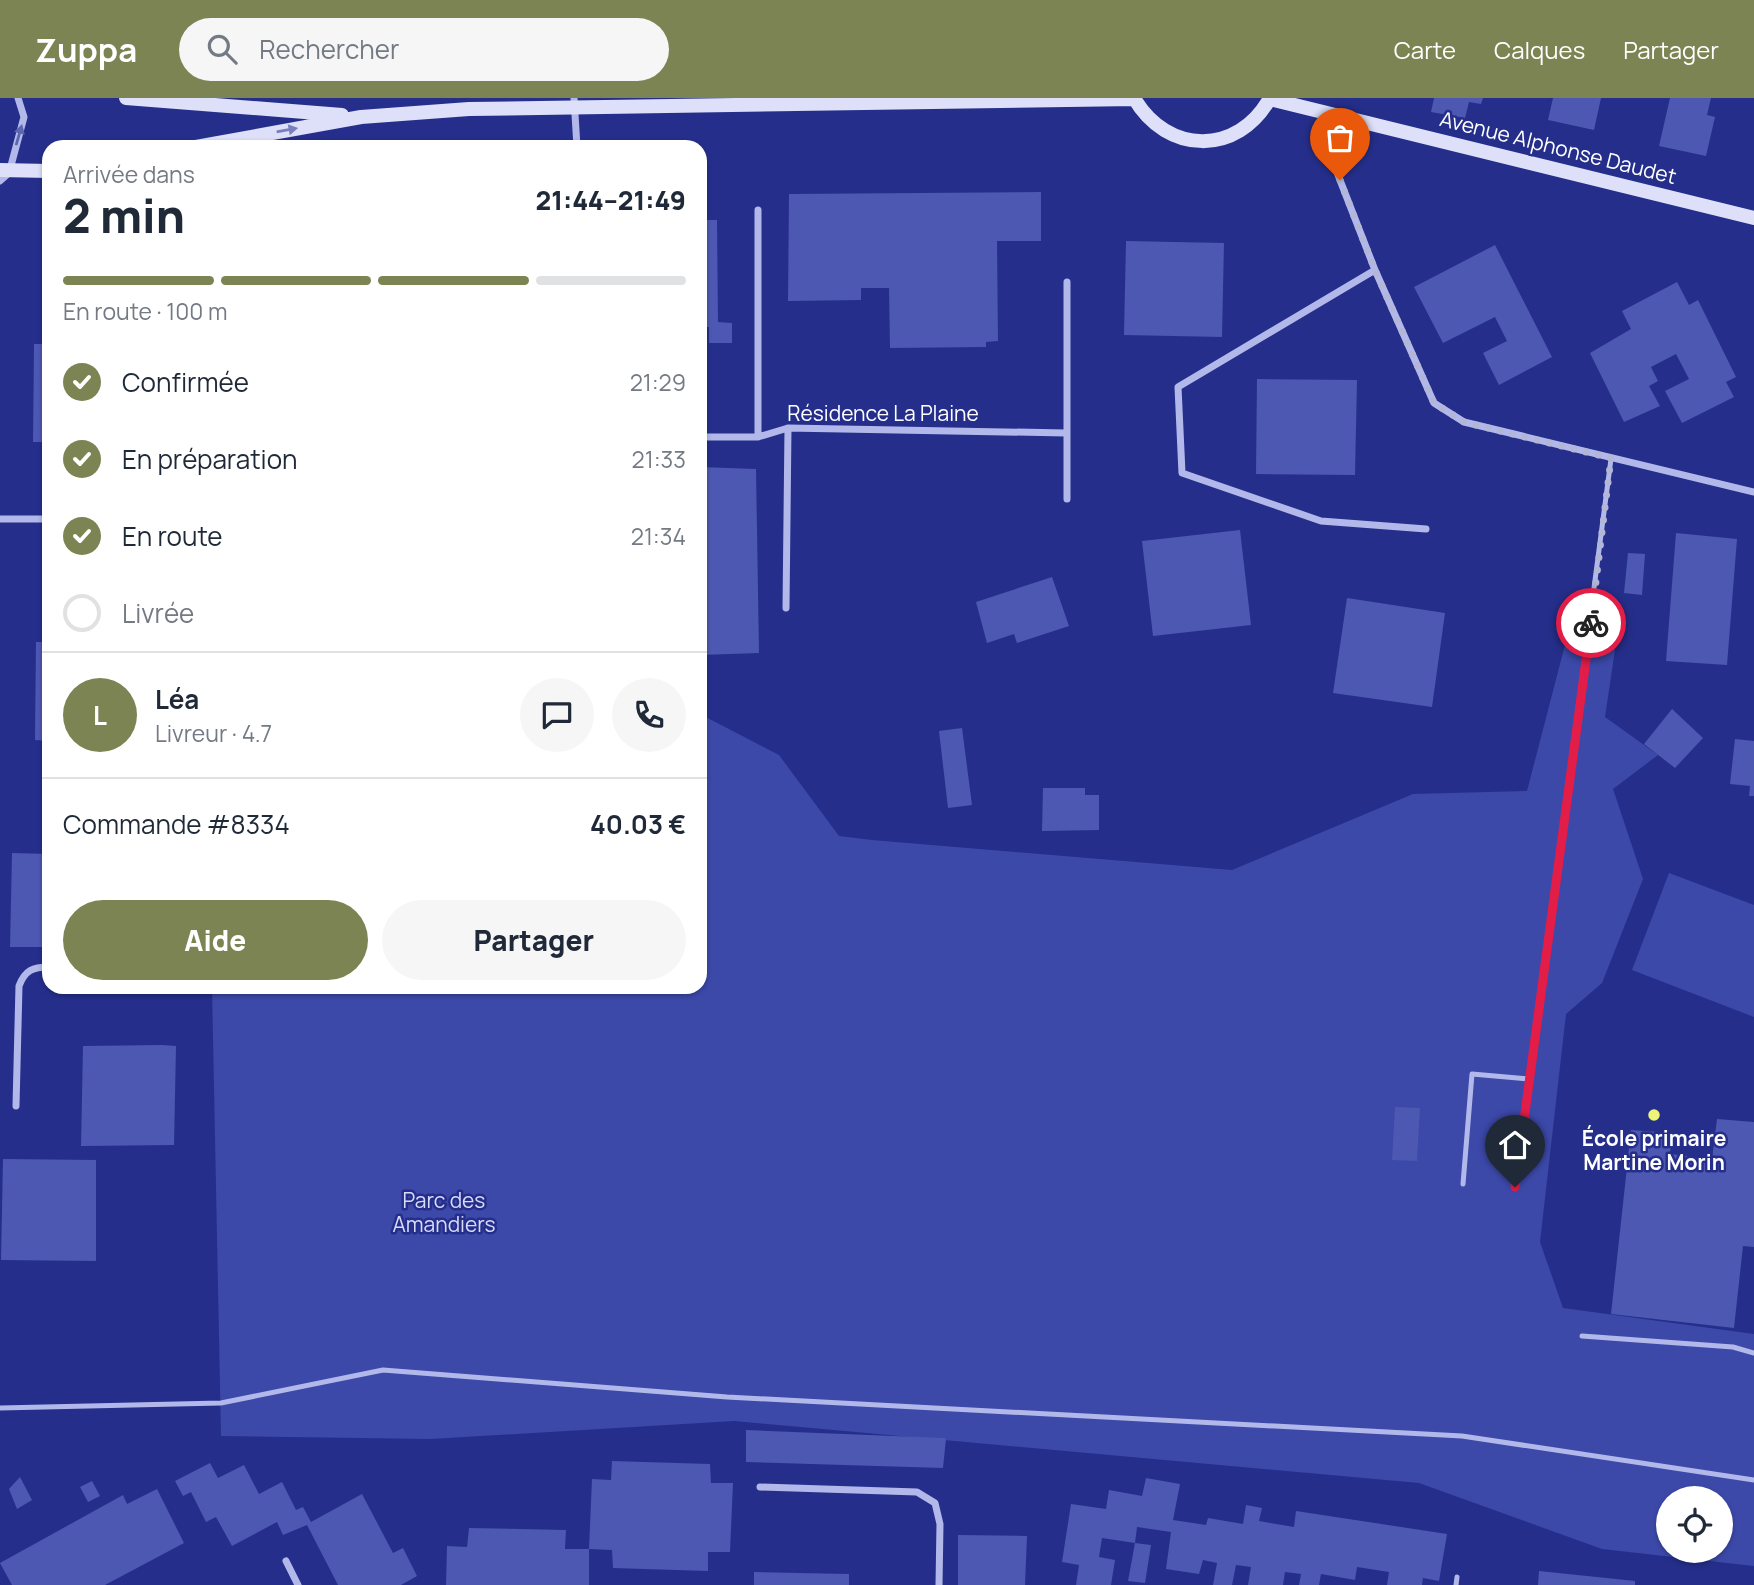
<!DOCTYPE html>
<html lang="fr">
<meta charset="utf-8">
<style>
:root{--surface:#fff;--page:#f6f6f7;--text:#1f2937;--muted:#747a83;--line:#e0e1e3;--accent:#7c8453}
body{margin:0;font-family:Manrope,sans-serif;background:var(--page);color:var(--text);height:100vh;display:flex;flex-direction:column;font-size:26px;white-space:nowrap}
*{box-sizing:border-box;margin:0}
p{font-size:23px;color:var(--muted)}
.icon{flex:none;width:38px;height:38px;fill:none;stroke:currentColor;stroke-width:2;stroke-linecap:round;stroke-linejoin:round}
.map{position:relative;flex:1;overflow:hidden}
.details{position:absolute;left:42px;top:42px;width:665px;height:854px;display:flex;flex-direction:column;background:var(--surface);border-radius:21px;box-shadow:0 2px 5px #0004}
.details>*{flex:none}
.fabs{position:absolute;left:1656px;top:1388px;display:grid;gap:14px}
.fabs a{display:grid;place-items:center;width:77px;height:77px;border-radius:50%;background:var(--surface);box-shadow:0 2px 5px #0004;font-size:35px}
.pin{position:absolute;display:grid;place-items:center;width:60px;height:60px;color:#fff;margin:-72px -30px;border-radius:50% 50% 50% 0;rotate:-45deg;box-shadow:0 0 7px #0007}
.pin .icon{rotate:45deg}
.courier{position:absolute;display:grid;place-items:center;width:70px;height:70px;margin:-35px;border:5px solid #e11d48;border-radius:50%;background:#fff;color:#222;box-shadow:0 2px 9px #0007}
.summary em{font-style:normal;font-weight:800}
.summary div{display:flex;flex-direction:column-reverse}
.summary{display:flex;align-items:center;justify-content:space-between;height:119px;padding:0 21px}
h1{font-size:46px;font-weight:800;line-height:52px}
.bar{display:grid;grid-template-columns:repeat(4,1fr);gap:10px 7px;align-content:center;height:84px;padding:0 21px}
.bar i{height:9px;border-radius:5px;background:var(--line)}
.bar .current{background:var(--accent)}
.bar p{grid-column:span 4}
.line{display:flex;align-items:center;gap:18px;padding:0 21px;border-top:2px solid var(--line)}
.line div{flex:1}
.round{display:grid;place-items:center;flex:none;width:74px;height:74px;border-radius:37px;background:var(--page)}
ol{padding:0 21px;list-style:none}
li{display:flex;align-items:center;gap:21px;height:77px}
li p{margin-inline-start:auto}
li .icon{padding:7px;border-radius:50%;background:var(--accent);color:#fff;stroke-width:4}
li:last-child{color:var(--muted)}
li i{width:38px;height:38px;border:4px solid var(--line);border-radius:50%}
.cta{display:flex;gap:14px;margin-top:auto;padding:14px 21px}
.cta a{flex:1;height:80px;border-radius:42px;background:var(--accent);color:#fff;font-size:28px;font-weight:800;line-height:80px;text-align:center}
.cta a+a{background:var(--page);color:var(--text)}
header{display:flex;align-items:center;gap:42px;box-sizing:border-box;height:98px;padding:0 35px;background:var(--accent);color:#fff}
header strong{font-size:33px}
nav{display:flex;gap:38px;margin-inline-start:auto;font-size:24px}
.search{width:490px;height:63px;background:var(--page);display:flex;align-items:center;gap:18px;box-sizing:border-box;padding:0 24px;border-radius:38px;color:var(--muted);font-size:26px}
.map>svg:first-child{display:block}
.green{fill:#3c49a9;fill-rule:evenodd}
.building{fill:#4d58b2}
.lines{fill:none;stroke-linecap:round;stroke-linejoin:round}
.service{stroke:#b2b9ea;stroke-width:5}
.minor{stroke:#b2b9ea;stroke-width:7}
.secondary{stroke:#dde0f8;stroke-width:14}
.oneway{fill:#787fbc}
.oneway2{fill:#5d66b1}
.done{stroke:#b3b6d6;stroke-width:7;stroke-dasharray:0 12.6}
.route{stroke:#e11d48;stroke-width:9}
.poi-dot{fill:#eef476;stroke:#252f8b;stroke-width:2.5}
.labels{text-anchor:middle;stroke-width:5;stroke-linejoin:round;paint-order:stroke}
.street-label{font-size:21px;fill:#fff;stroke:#252f8b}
.poi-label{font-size:21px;font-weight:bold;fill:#fff;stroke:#252f8b}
.park-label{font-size:21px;fill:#d7daf8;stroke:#252f8b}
</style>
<header>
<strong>Zuppa</strong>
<div class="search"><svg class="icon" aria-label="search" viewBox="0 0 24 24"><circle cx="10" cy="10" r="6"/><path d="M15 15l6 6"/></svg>Rechercher</div>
<nav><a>Carte</a><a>Calques</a><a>Partager</a></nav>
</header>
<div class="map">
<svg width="1754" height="1487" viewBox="0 0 1754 1487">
<rect width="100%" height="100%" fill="#252f8b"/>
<path class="green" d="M 1573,516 L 1620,518 L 1605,619 L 1658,657 L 1613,691 L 1643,781 L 1602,885 L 1566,916 L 1540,1144 L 1563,1210 L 1754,1236 L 1754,1468 L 1602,1451 L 1419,1385 L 734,1323 L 431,1341 L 221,1338 L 212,889 L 700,889 L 700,616 L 779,657 L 839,738 L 872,742 L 1232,772 L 1413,696 L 1527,693 ZM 1668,1400 L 1720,1400 L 1720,1452 L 1668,1452 Z
M 1669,775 L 1754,807 L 1754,919 L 1632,872 Z"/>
<path class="building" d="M 1434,0 L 1483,0 L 1481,6 L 1469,4 L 1465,20 L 1431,14 Z
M 1553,0 L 1601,0 L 1594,32 L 1548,22 Z
M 1670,0 L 1711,0 L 1707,17 L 1715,19 L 1706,58 L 1659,48 Z
M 1041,94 L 1041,143 L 997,143 L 998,243 L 986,244 L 986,249 L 890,250 L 889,190 L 861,190 L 861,202 L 788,203 L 789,96 Z
M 700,122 L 717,122 L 718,224 L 732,225 L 732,245 L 709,245 L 709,229 L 700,229 Z
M 1126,143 L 1224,145 L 1222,239 L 1124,237 Z
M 1495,147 L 1552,259 L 1499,287 L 1483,255 L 1507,243 L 1495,219 L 1443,245 L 1414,189 Z
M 1677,184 L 1689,207 L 1698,202 L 1736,279 L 1726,284 L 1734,299 L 1682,325 L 1665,293 L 1689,281 L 1676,256 L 1651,269 L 1658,283 L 1649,288 L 1660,308 L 1624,324 L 1590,255 L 1631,231 L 1622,213 Z
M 34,246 L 49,246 L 49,344 L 33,344 Z
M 1257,281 L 1357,282 L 1355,377 L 1256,376 Z
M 700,369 L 756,371 L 759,555 L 701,557 Z
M 1240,432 L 1251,527 L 1153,538 L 1142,443 Z
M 1676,435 L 1737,441 L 1727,567 L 1666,563 Z
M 1628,455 L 1645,456 L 1642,497 L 1624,495 Z
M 1052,479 L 1069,528 L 1017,545 L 1014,536 L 987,545 L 976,504 Z
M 1347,500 L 1445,515 L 1432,609 L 1333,595 Z
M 36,544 L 49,544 L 49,643 L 35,642 Z
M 1672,611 L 1703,640 L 1675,670 L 1644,646 Z
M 962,630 L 972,707 L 948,710 L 939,633 Z
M 1735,641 L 1754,643 L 1754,698 L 1749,698 L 1750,688 L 1730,686 Z
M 1043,690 L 1085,690 L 1085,697 L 1099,697 L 1099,732 L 1042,733 Z
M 12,755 L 49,756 L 49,849 L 10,849 Z
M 162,947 L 176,948 L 174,1047 L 81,1048 L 83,948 Z
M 1395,1009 L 1420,1010 L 1417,1063 L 1392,1062 Z
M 1717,1021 L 1754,1024 L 1754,1149 L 1743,1148 L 1734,1230 L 1611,1216 L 1631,1032 L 1672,1035 L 1670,1056 L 1712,1061 Z
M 3,1061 L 96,1062 L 96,1163 L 1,1162 Z
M 746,1332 L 944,1340 L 946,1341 L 943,1370 L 746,1364 Z
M 612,1363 L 710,1366 L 711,1385 L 733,1385 L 730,1454 L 708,1454 L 708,1473 L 613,1470 L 612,1452 L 589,1451 L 592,1381 L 611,1382 Z
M 210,1365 L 218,1380 L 244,1367 L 259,1396 L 282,1384 L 296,1412 L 303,1409 L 311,1424 L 362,1396 L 393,1455 L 403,1450 L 417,1478 L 401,1487 L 338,1487 L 307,1427 L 283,1437 L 277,1424 L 232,1448 L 216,1419 L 206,1424 L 191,1394 L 183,1398 L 175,1383 Z
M 20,1379 L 32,1402 L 17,1411 L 9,1391 Z
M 1146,1380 L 1180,1386 L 1173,1422 L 1206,1427 L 1208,1420 L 1243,1426 L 1246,1407 L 1262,1410 L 1259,1423 L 1294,1429 L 1296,1413 L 1447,1436 L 1439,1483 L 1423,1480 L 1422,1487 L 1387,1487 L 1389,1474 L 1357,1469 L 1355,1482 L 1321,1476 L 1319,1487 L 1299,1487 L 1301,1476 L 1285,1474 L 1283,1487 L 1248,1487 L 1251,1469 L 1236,1467 L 1232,1487 L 1213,1487 L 1217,1465 L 1203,1462 L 1199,1476 L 1166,1471 L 1171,1434 L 1137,1429 L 1135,1445 L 1151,1447 L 1145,1485 L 1128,1483 L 1135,1445 L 1102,1440 L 1099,1459 L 1115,1462 L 1111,1487 L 1076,1487 L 1079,1467 L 1062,1464 L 1071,1406 L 1106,1411 L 1109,1392 L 1142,1398 Z
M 92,1383 L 100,1398 L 88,1404 L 80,1389 Z
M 157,1391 L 184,1445 L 105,1487 L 12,1487 L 0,1465 L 123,1397 L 127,1406 Z
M 469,1430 L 566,1432 L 565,1451 L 589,1451 L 589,1487 L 446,1487 L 447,1448 L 467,1449 Z
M 958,1437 L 1027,1438 L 1025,1487 L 958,1487 Z
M 1539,1473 L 1635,1483 L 1635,1487 L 1538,1487 Z
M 754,1474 L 849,1476 L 849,1487 L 754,1487 Z"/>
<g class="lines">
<path class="service" d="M 1463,1086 L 1472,976 L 1529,981
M 1515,1089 L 1611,361
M 1582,1238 L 1733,1249 L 1754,1255
M 0,1310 L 221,1305 L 383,1272 L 727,1299 L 1462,1338 L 1754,1382
M 1456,1487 L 1457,1479"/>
<path class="minor" d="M 574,0 L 577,49
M 1335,17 L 1331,59 L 1375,172 L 1434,305 L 1464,324 L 1754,394
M 0,83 L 9,75 L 24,19 L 18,0
M 758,112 L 758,339
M 1375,172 L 1178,289 L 1182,375 L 1321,423 L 1426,431
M 700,339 L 758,339 L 788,330 L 1066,335
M 1067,401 L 1067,184
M 0,421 L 49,421
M 786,510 L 788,330
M 16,1008 L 19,888 C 25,872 33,869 49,869
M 760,1389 L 917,1394 L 935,1405 L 940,1426 L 939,1487
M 286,1463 L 298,1487"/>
<path class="secondary" d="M 126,0 L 342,17
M 1134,0 C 1167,57 1238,58 1270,0
M 1270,1 L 1754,120
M 196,49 L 361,19 L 469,11 L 1135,1
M 0,72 L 49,73"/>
</g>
<defs><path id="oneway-solid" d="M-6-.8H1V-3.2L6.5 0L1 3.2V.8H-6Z" transform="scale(1.75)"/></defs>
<use class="oneway" href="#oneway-solid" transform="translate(287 32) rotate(-10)"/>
<use class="oneway2" href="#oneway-solid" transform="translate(19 37) rotate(-74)"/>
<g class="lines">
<path class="done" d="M 1340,82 L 1375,172 L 1434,305 L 1464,324 L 1611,360 L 1591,525"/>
<path class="route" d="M 1515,1089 L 1591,525"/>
</g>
<circle class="poi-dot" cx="1654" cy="1017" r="7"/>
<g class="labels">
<g class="street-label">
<text transform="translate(1558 50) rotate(14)" y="7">Avenue Alphonse Daudet</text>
<text x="883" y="323">Résidence La Plaine</text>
</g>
<g class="poi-label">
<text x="1654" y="1048">École primaire<tspan x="1654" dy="24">Martine Morin</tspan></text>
</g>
<g class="park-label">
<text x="444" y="1110">Parc des<tspan x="444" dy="24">Amandiers</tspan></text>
</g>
</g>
</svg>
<div class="fabs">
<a><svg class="icon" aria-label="locate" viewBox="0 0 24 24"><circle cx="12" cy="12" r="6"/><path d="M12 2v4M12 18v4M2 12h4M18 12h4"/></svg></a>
</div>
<div class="pin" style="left:1340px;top:82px;background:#ea580c"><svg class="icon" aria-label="bag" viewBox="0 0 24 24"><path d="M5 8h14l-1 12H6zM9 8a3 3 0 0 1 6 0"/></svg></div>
<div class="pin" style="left:1515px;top:1089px;background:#1f2937"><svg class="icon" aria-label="home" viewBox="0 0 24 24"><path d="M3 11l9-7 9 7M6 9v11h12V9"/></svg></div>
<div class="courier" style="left:1591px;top:525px"><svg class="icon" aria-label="bike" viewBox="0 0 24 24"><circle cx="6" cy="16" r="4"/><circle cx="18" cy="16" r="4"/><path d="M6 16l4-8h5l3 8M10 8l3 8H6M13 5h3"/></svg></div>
<section class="details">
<div class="summary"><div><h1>2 min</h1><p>Arrivée dans</p></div><em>21:44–21:49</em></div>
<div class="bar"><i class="current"></i><i class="current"></i><i class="current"></i><i></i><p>En route · 100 m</p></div>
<ol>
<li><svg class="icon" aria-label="check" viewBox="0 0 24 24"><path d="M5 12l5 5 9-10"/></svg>Confirmée<p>21:29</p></li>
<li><svg class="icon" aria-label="check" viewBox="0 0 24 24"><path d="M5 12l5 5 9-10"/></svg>En préparation<p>21:33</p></li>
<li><svg class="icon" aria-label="check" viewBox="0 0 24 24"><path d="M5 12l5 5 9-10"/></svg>En route<p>21:34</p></li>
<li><i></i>Livrée</li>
</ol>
<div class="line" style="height:126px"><b class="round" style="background:var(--accent);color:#fff">L</b><div><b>Léa</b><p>Livreur · 4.7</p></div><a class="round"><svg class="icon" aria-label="chat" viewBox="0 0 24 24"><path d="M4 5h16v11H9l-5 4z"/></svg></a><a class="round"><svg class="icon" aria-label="phone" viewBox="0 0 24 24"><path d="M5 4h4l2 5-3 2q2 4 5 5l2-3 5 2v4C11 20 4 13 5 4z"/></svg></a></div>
<div class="line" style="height:91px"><div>Commande #8334</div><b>40.03 €</b></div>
<div class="cta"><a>Aide</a><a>Partager</a></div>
</section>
</div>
